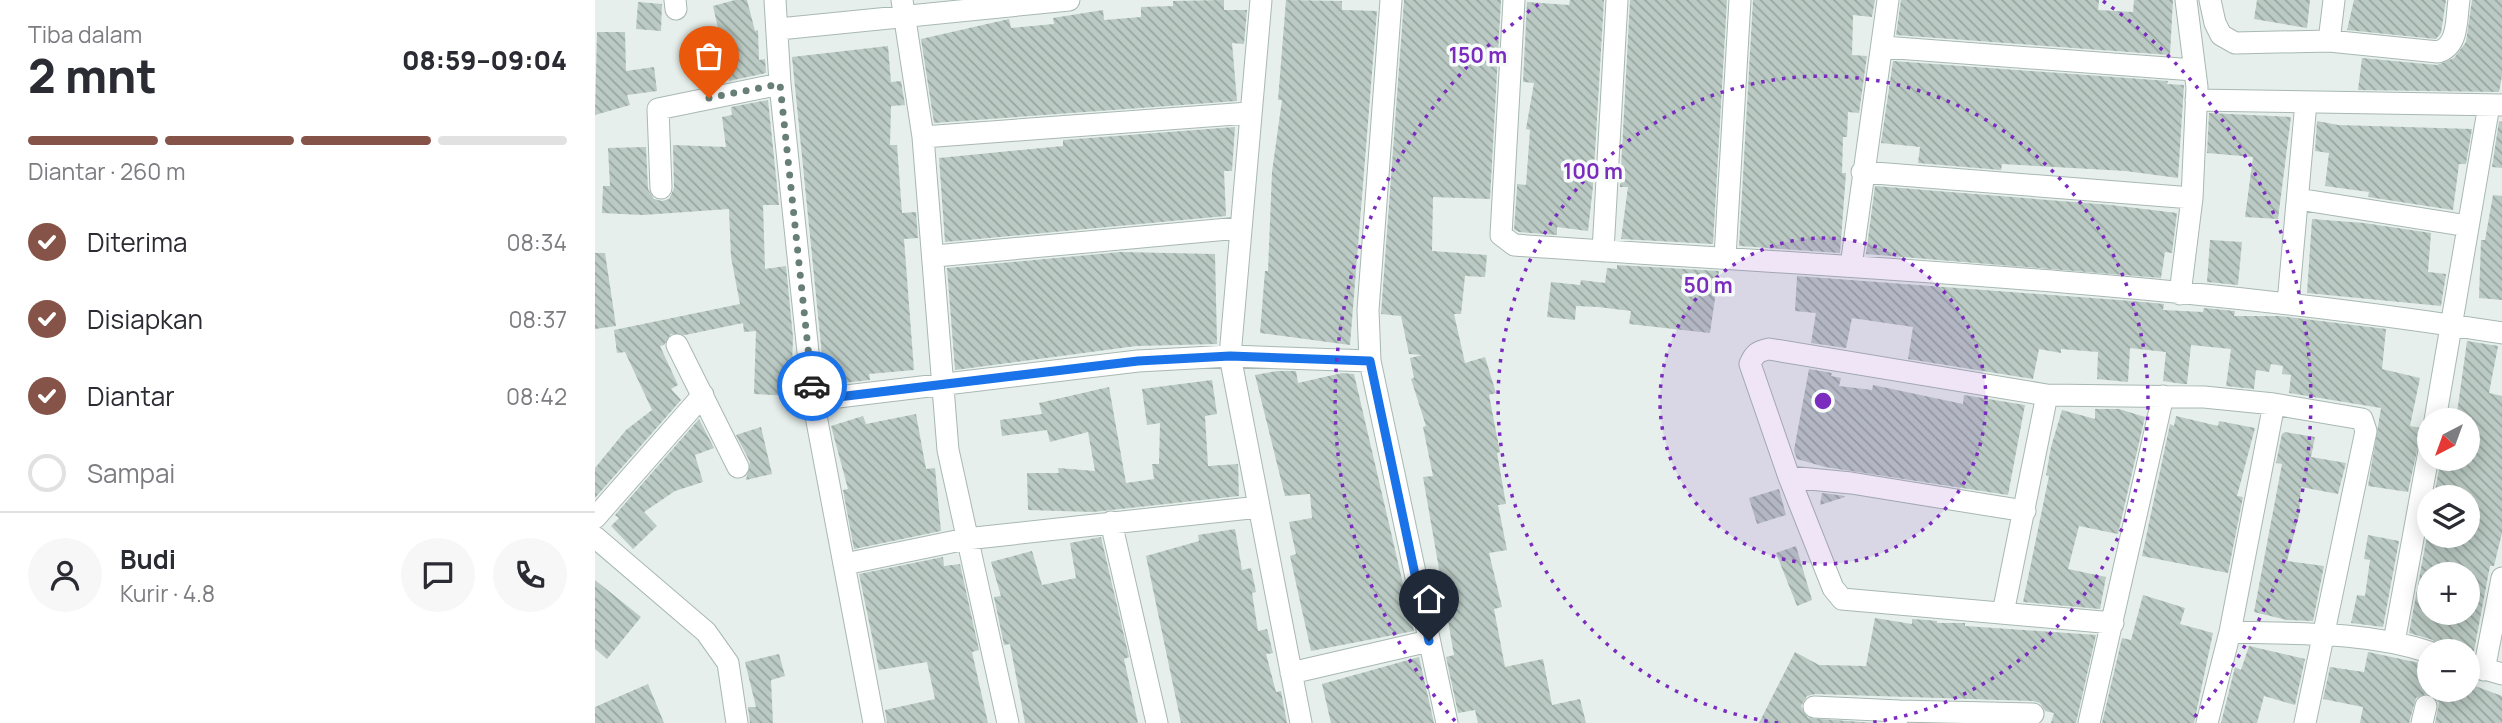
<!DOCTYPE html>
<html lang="id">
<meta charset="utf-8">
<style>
:root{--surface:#fff;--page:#f7f7f7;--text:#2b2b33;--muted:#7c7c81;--line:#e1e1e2;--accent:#855347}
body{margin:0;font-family:Manrope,sans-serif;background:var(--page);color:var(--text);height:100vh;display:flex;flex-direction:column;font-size:26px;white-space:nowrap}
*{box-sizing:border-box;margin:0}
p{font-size:23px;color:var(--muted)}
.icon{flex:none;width:38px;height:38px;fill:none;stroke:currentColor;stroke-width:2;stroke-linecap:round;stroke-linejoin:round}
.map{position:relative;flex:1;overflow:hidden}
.sheet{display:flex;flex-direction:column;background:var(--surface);width:595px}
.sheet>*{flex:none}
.needle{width:46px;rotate:221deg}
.controls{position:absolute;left:1822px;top:408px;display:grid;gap:14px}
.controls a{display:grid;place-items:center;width:63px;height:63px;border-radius:50%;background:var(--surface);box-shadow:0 4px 18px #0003;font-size:35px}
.pin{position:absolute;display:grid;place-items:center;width:60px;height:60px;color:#fff;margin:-72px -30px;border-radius:50% 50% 50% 0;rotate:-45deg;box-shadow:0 0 7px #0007}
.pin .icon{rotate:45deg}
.courier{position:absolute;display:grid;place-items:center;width:70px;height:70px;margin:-35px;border:5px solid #1a73e8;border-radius:50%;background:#fff;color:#222;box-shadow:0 2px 9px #0007}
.headline em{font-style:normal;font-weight:800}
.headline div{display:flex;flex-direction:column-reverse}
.headline{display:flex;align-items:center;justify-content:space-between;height:119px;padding:0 28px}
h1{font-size:46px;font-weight:800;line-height:52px}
.bar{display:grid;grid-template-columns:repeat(4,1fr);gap:10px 7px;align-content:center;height:84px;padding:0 28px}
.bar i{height:9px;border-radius:5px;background:var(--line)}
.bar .on{background:var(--accent)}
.bar p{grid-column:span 4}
.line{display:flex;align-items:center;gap:18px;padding:0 28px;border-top:2px solid var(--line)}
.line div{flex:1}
.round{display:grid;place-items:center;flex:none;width:74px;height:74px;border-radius:37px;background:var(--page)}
ol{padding:0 28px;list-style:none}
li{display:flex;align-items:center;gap:21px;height:77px}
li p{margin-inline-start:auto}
li .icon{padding:7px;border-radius:50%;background:var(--accent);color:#fff;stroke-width:4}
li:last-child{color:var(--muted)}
li i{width:38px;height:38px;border:4px solid var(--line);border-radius:50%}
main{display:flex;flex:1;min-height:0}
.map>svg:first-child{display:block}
.building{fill:url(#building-back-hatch);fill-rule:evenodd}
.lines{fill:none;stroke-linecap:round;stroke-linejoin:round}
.street-casing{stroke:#a8b8b2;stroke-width:23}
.street{stroke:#fff;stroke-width:21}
.done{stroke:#687f78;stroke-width:7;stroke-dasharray:0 12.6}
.route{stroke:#1a73e8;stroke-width:9}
.ring{fill:none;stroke:#7b2cbf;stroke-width:3.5;stroke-dasharray:3.5 7}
.centre{fill:#7b2cbf;stroke:#f7fbf9;stroke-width:3.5}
.ring-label{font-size:21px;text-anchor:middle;font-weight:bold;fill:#7b2cbf;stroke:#f7fbf9;stroke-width:7;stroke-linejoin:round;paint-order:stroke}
</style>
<main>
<section class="sheet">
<div class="headline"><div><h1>2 mnt</h1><p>Tiba dalam</p></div><em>08:59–09:04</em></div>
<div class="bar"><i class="on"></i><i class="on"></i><i class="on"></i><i></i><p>Diantar · 260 m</p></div>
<ol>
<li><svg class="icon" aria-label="check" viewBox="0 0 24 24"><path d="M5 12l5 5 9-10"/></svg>Diterima<p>08:34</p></li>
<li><svg class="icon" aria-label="check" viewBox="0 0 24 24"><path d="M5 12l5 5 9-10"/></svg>Disiapkan<p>08:37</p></li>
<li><svg class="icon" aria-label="check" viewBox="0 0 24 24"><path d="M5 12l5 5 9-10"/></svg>Diantar<p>08:42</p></li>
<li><i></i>Sampai</li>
</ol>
<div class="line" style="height:126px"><a class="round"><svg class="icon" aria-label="person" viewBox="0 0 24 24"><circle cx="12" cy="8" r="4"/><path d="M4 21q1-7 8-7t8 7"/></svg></a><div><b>Budi</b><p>Kurir · 4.8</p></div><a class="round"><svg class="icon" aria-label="chat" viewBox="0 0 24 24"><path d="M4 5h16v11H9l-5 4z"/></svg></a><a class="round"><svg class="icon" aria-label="phone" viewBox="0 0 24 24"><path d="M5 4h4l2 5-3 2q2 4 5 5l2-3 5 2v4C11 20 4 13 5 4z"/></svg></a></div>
</section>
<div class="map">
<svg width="1907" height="723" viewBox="0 0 1907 723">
<defs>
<pattern id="building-back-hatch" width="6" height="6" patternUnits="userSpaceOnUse" patternTransform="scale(1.75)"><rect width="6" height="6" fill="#bbcac4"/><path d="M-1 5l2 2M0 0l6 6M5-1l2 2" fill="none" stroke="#98a6a0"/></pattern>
</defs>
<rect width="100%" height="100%" fill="#e6efeb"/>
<path class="building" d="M 140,0 L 152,0 L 160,31 L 163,30 L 164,60 L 170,59 L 171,73 L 134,81 L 132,55 L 129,55 L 118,6 Z
M 629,0 L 629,10 L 652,10 L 649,44 L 637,43 L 642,101 L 339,123 L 326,39 L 414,19 L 416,28 L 459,24 L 458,18 L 508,10 L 509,20 L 546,17 L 546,7 L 578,6 L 578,1 Z
M 691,0 L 747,1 L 747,10 L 782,11 L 755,345 L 665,333 L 670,271 L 673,271 L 677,172 L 687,100 L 683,100 Z
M 809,0 L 906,0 L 895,199 L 838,197 L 837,251 L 892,255 L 890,277 L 870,276 L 866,314 L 859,314 L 870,363 L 890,357 L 901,393 L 894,395 L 905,452 L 902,453 L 911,504 L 903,505 L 912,550 L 894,553 L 907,607 L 899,609 L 910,667 L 948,659 L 957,705 L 985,699 L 991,723 L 883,723 L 880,710 L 863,713 L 851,657 L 859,655 L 828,477 L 838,476 L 828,427 L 831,426 L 816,379 L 819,378 L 815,358 L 827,355 L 814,354 L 806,316 L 786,314 Z
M 975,0 L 1009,0 L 998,186 L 993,231 L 962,227 L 962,235 L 924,232 L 919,229 L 922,188 L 922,184 L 931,185 L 935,130 L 931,129 L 939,83 L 928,82 L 932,2 L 974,5 Z
M 1035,0 L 1132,0 L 1118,244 L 1026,239 L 1033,187 L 1025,187 Z
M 1158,0 L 1280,0 L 1277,17 L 1258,15 L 1257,55 L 1272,56 L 1264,113 L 1253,112 L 1252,137 L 1248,137 L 1247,173 L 1251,173 L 1245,253 L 1144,246 Z
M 1306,0 L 1504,0 L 1503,10 L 1538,12 L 1539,0 L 1578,0 L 1575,55 L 1301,35 Z
M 1662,0 L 1715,0 L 1712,28 L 1659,19 Z
M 1759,0 L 1851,0 L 1846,33 L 1841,39 L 1752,30 Z
M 1877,0 L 1907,0 L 1907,76 L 1904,92 L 1763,90 L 1767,58 L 1842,65 L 1859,58 L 1871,42 Z
M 43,2 L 67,4 L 66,31 L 41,29 Z
M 2,32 L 30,32 L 31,71 L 59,67 L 62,91 L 32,95 L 35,105 L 0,115 Z
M 293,46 L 296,82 L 306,81 L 310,105 L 296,106 L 295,145 L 302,145 L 307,213 L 321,212 L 323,238 L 309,239 L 319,370 L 274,374 L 275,380 L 230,385 L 197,57 Z
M 1298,61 L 1573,81 L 1572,84 L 1589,85 L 1583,178 L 1531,171 L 1407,164 L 1406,170 L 1323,163 L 1325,147 L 1286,143 Z
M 173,100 L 184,205 L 168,205 L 170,269 L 191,266 L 198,337 L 196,396 L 159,394 L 161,331 L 149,332 L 148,323 L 90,335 L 76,334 L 69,345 L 65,346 L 83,385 L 76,389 L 86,400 L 0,498 L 0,468 L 31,430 L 57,410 L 30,352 L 22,353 L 19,330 L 145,304 L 136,257 L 134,209 L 48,215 L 7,213 L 8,186 L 15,186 L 13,148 L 51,147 L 53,189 L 59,199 L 67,201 L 74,199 L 79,188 L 78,145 L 131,147 L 127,117 L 137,115 L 136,107 Z
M 1614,113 L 1696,117 L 1683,219 L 1650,217 L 1658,157 L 1612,153 Z
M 1722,121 L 1743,125 L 1877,129 L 1871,164 L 1864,164 L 1858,210 L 1773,197 L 1774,192 L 1730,186 L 1734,153 L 1720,151 Z
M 1904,121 L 1907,122 L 1907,168 L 1897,167 Z
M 640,127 L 637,171 L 629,171 L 631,216 L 350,242 L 344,158 L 468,146 L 468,140 Z
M 1280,186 L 1516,205 L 1582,213 L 1577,253 L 1570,252 L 1566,278 L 1271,254 Z
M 1898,195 L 1907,196 L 1907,300 L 1884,298 L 1886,240 L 1890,240 Z
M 1717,219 L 1769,223 L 1836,233 L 1833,272 L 1851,274 L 1846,306 L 1712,293 Z
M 1615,240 L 1647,242 L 1643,285 L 1612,282 Z
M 526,252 L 620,254 L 622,344 L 541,346 L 360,370 L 352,268 Z
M 0,253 L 10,253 L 21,326 L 0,329 Z
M 1022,265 L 1124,271 L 1115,333 L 1034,324 L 1036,311 L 1003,307 L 981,306 L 980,320 L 952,317 L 956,282 L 985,285 L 986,280 L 1010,283 L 1012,268 L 1022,269 Z
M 1202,276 L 1537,301 L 1569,304 L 1568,310 L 1608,312 L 1609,308 L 1640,311 L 1639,316 L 1684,316 L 1791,329 L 1787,369 L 1825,378 L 1815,426 L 1827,428 L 1813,492 L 1773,486 L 1786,408 L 1694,393 L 1696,375 L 1687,374 L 1688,366 L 1676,364 L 1674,372 L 1661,370 L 1659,389 L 1631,386 L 1636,349 L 1596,345 L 1592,384 L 1588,384 L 1568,381 L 1571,352 L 1535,348 L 1533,382 L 1502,379 L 1503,352 L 1466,349 L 1466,353 L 1444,349 L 1438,379 L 1313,359 L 1318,327 L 1257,318 L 1251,348 L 1216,343 L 1221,313 L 1200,311 Z
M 1872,341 L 1903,346 L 1894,393 L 1907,396 L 1907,533 L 1899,566 L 1895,566 L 1879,651 L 1847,651 L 1838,640 L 1814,633 L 1832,536 L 1872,539 L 1872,497 L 1839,496 L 1846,458 L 1872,458 L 1872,420 L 1861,420 ZM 1834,574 L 1872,574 L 1872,612 L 1834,612 Z
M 1214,369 L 1237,373 L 1236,376 L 1246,378 L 1244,386 L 1277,390 L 1278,385 L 1368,404 L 1369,395 L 1430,405 L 1413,495 L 1230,467 L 1202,459 L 1199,450 Z
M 682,371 L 701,371 L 703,383 L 747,373 L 759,374 L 819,631 L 716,651 L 695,556 L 701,554 L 694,522 L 717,518 L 715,494 L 690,496 L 660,375 Z
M 617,380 L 622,414 L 610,416 L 613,466 L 643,464 L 644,496 L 498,512 L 433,510 L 432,473 L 464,473 L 463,468 L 500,471 L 493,432 L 455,442 L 452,430 L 407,436 L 405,420 L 447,414 L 444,403 L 514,387 L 531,483 L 559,479 L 557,464 L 564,464 L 565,423 L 552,425 L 547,389 Z
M 1500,409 L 1524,409 L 1550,417 L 1523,534 L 1484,526 L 1473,569 L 1511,577 L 1505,609 L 1428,602 L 1454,476 L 1451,475 L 1456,447 L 1467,410 L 1500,419 Z
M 321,414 L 331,469 L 340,468 L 346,531 L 259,549 L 248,490 L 253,489 L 236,426 L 268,416 L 271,424 Z
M 1581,416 L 1623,426 L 1624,421 L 1660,428 L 1642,496 L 1648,497 L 1633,573 L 1547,556 L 1575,424 L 1579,426 Z
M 104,419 L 119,448 L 100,455 L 108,482 L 80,491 L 49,512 L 62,526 L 38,549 L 16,526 L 24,518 L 20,515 Z
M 166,427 L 177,474 L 151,480 L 155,462 L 141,435 Z
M 1690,432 L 1720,437 L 1716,457 L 1751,463 L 1743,494 L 1706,487 L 1704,515 L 1692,561 L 1729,566 L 1718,621 L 1692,620 L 1659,612 L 1687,464 L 1681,463 L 1687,434 Z
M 1184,489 L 1191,515 L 1162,524 L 1154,498 Z
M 1227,493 L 1250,496 L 1250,497 L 1225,505 Z
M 640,529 L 647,570 L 656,568 L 661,592 L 657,593 L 663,631 L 672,629 L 678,653 L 671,654 L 681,692 L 686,691 L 692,723 L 586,723 L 551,556 L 604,541 L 603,535 Z
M 1773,535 L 1804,541 L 1788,627 L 1756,623 L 1762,595 L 1770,596 L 1775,560 L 1769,559 Z
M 506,537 L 534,657 L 529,659 L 543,723 L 430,723 L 415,644 L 409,645 L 399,597 L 406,596 L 396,562 L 437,551 L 447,585 L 481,578 L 475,543 Z
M 1201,546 L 1217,600 L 1202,606 L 1181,553 Z
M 348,557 L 349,566 L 365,564 L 384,650 L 377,652 L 393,723 L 292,723 L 290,710 L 340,699 L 332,662 L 284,670 L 264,574 Z
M 0,580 L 46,617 L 12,659 L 0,649 Z
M 1548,595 L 1590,608 L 1585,624 L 1618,633 L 1599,723 L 1507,723 L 1527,638 L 1536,640 Z
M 1280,618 L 1317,624 L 1317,619 L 1332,620 L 1342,621 L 1342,623 L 1370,623 L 1370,626 L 1501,635 L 1481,723 L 1456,723 L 1459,713 L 1450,711 L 1445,703 L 1438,701 L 1220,694 L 1212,696 L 1206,706 L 1213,718 L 1280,723 L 1164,723 L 1200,652 L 1224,665 L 1271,666 Z
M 1654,646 L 1710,659 L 1700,705 L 1669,696 L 1662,723 L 1626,723 L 1640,667 L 1646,670 Z
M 1773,652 L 1834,665 L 1834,690 L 1872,690 L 1872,683 L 1907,696 L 1907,723 L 1840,723 L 1844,703 L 1833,693 L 1821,698 L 1814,723 L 1765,723 L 1768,707 L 1728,699 L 1735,667 L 1769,672 Z
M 184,654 L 190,676 L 176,680 L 178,723 L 155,723 L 153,707 L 161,707 L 150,662 Z
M 824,657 L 839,723 L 736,723 L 727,684 Z
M 53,684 L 69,723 L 0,723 L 0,707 Z"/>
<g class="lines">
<defs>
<path id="street" d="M 80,0 L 81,9
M 180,0 L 185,84 L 218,400 L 279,723
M 307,0 L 328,137 L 353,450 L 413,723
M 666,0 L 635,356 L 706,723
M 796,0 L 773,310 L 775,361 L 852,723
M 919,0 L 906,235 L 919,245 C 1249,267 1581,281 1907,333
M 1615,0 L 1620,23 L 1626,35 L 1640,43 L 1734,41 L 1843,52 C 1864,46 1861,19 1864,0
M 184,29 L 474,0
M 1734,41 L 1739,0
M 1288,47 L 1599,70
M 1601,100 L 1907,105
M 328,137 L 654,113
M 1267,172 L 1597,198
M 66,188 L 63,109 L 185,84
M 1703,199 L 1873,226
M 1008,251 L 1022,0
M 340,256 L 644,228
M 1130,257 L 1145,0
M 1256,266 L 1293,0
M 1585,294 L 1597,198 L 1602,87 L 1591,0
M 1693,303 L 1711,102
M 82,345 L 143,467
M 218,400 L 543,361 L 635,356 L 775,361
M 1840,420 L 1894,105
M 1194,477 L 1256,483 L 1430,511
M 0,518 L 108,395
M 516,522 L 562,723
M 0,537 L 111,632 L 133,663 L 142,723
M 250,564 L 371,539 L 664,507
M 1408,613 L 1452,395
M 1518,623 L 1247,599 L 1238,588 L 1194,477 L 1155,364 C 1159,354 1163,351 1174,349 L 1452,395 L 1609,397 L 1679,404 L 1767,419 L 1771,431 L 1710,723
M 1635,632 C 1701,634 1771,631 1834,652
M 1799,642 L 1834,451
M 1872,664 L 1907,674
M 1889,670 L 1907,578
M 696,673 L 834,641
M 1219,707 L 1304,711
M 1301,723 L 1304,711 L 1438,714
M 1494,723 L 1568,396
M 1612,723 L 1635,632 L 1679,404
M 1827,723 L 1831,706"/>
</defs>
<use href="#street" class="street-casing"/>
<use href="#street" class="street"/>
</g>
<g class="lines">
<path class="done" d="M 114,98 L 185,84 L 217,386"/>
<path class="route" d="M 217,386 L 218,400 L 543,361 L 635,356 L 775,361 L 834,641"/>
</g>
<circle cx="1228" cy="401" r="163" fill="#7b2cbf" fill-opacity=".12"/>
<g class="ring">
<circle cx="1228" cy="401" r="163"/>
<path d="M1183 723A325 325 0 1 1 1273 723"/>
<path d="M860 721A488 488 0 0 1 948 1M1508 1A488 488 0 0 1 1596 721"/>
</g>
<circle cx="1228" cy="401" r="10" class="centre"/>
<g class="ring-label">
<text x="883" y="63">150 m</text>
<text x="998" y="179">100 m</text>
<text x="1113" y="293">50 m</text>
</g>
</svg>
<div class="controls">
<a><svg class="needle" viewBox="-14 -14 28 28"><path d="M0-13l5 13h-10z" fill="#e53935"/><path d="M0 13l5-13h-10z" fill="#7c7c81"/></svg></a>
<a><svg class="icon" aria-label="layers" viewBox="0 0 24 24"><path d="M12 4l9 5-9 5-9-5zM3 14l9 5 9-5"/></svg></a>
<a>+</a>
<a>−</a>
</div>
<div class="pin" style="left:114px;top:98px;background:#ea580c"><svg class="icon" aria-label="bag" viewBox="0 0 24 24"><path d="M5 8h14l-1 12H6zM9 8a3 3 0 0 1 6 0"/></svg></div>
<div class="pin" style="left:834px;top:641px;background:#1f2937"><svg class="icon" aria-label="home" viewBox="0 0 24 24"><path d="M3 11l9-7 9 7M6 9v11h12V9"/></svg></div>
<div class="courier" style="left:217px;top:386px"><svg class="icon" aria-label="car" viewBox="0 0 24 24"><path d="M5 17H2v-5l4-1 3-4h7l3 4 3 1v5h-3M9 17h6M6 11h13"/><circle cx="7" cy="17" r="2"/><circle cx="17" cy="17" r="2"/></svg></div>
</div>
</main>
